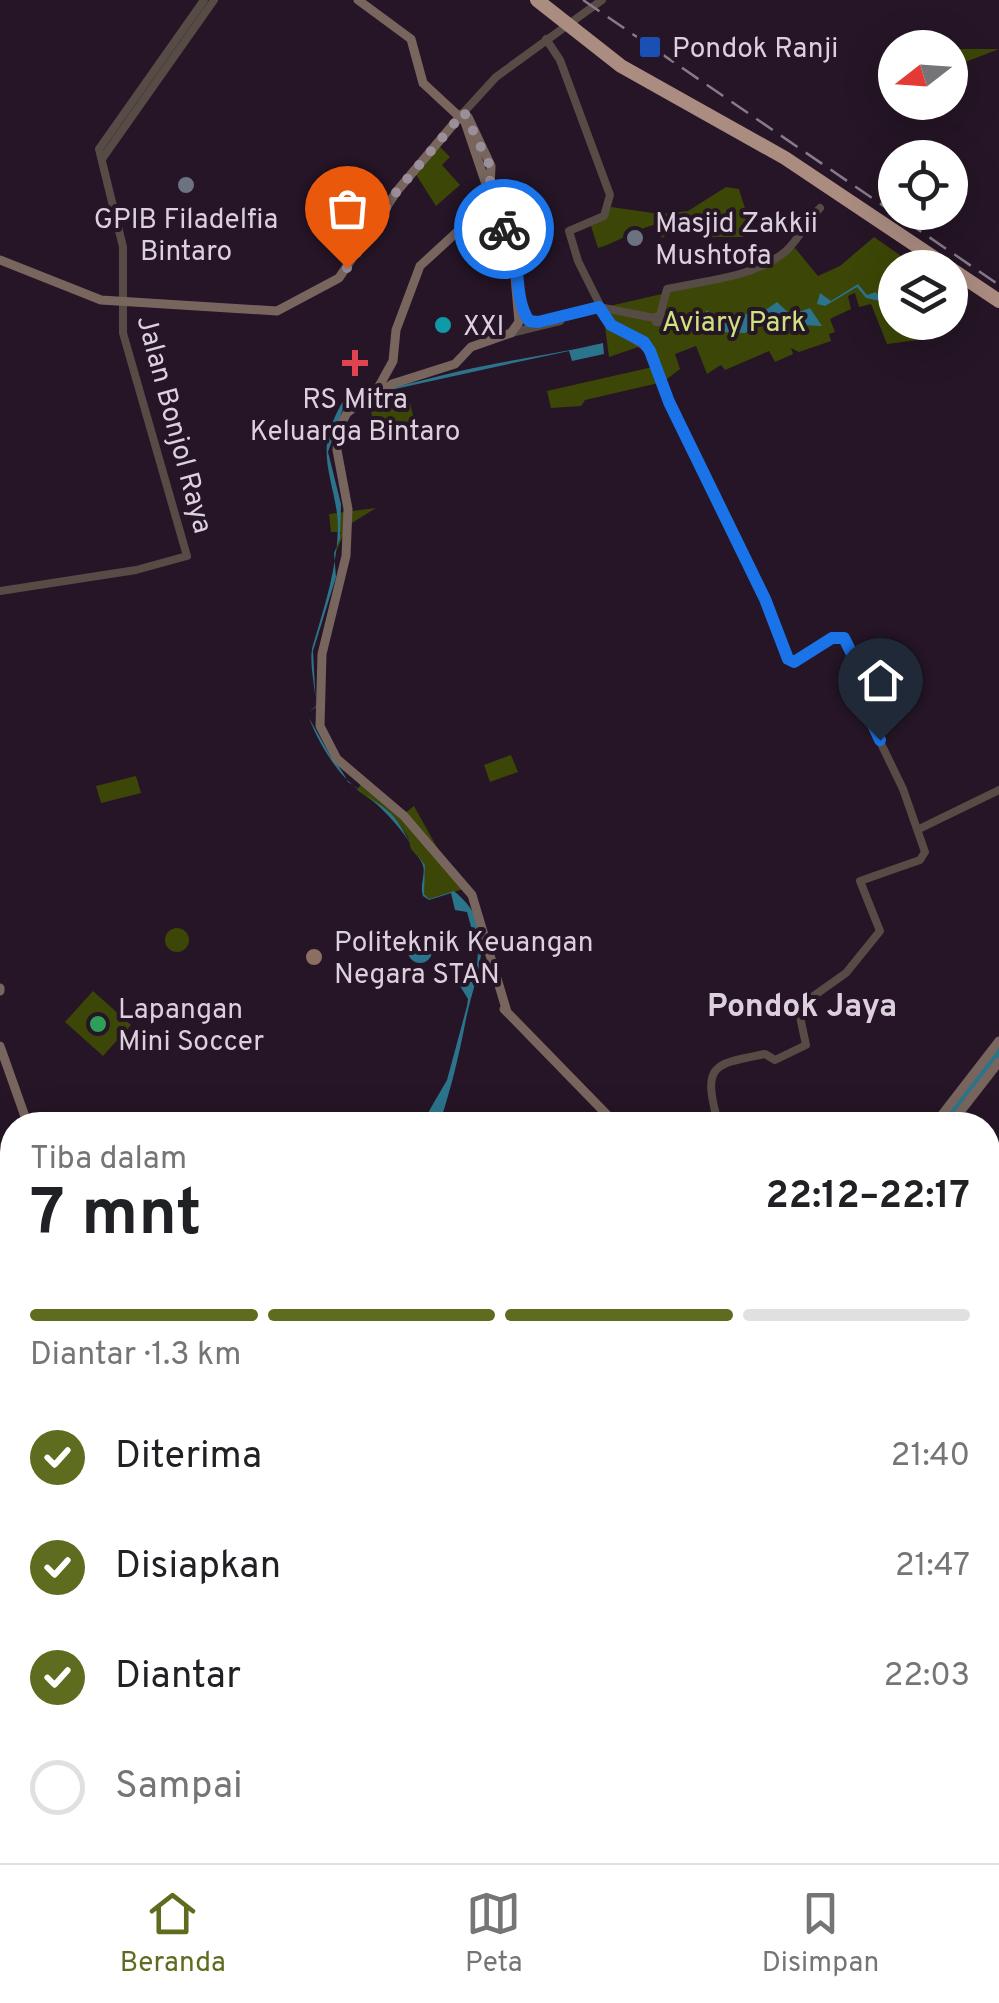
<!DOCTYPE html>
<html lang="id">
<meta charset="utf-8">
<style>
:root{--surface:#fff;--page:#f2f2f2;--text:#202124;--muted:#757577;--line:#e0e0e0;--accent:#5e6c1f}
body{margin:0;font-family:Overpass,sans-serif;background:var(--page);color:var(--text);height:100vh;display:flex;flex-direction:column;font-size:38px;white-space:nowrap}
*{box-sizing:border-box;margin:0}
p{font-size:32px;color:var(--muted)}
.icon{flex:none;width:55px;height:55px;fill:none;stroke:currentColor;stroke-width:2;stroke-linecap:round;stroke-linejoin:round}
.map{position:relative;flex:1;overflow:hidden}
.details{position:absolute;left:0px;top:1112px;width:1000px;height:752px;display:flex;flex-direction:column;background:var(--surface);border-radius:40px 40px 0 0;box-shadow:0 10px 40px #0002}
.details>*{flex:none}
.needle{width:65px;rotate:253deg}
.fabs{position:absolute;left:878px;top:30px;display:grid;gap:20px}
.fabs a{display:grid;place-items:center;width:90px;height:90px;border-radius:50%;background:var(--surface);box-shadow:0 10px 40px #0002;font-size:50px}
.pin{position:absolute;display:grid;place-items:center;width:85px;height:85px;color:#fff;margin:-102px -42px;border-radius:50% 50% 50% 0;rotate:-45deg;box-shadow:0 0 10px #0007}
.pin .icon{rotate:45deg}
.courier{position:absolute;display:grid;place-items:center;width:100px;height:100px;margin:-50px;border:8px solid #1a73e8;border-radius:50%;background:#fff;color:#222;box-shadow:0 2px 12px #0007}
.overview em{font-style:normal;font-weight:700}
.overview div{display:flex;flex-direction:column-reverse}
.overview{display:flex;align-items:center;justify-content:space-between;height:170px;padding:0 30px}
h1{font-size:65px;font-weight:700;line-height:75px}
.bar{display:grid;grid-template-columns:repeat(4,1fr);gap:15px 10px;align-content:center;height:120px;padding:0 30px}
.bar i{height:12px;border-radius:8px;background:var(--line)}
.bar .selected{background:var(--accent)}
.bar p{grid-column:span 4}
ol{padding:0 30px;list-style:none}
li{display:flex;align-items:center;gap:30px;height:110px}
li p{margin-inline-start:auto}
li .icon{padding:10px;border-radius:50%;background:var(--accent);color:#fff;stroke-width:4}
li:last-child{color:var(--muted)}
li i{width:55px;height:55px;border:5px solid var(--line);border-radius:50%}
.tabs{display:flex;justify-content:space-around;align-items:center;height:140px;border-top:2px solid var(--line);background:var(--surface);font-size:28px;color:var(--muted)}
.tabs a{display:grid;justify-items:center;gap:5px}
.tabs .selected{color:var(--accent)}
.map>svg:first-child{display:block}
.green{fill:#3c4606}
.water{fill:#2b748b}
.lines{fill:none;stroke-linecap:round;stroke-linejoin:round}
.canal{stroke:#2b748b;stroke-width:5}
.river{stroke:#2b748b;stroke-width:8}
.tertiary{stroke:#574b46;stroke-width:8}
.secondary{stroke:#78655e;stroke-width:9}
.primary{stroke:#927971;stroke-width:11}
.motorway{stroke:#aa8c81;stroke-width:14}
.rail{stroke:#887b89;stroke-width:2.5;stroke-dasharray:20 10;stroke-linecap:butt}
.done{stroke:#9b8f9c;stroke-width:10;stroke-dasharray:0 18}
.route{stroke:#1a73e8;stroke-width:12}
.transit-dot{fill:#1a4fb4;stroke:#251526;stroke-width:4}
.worship-dot{fill:#6b7280;stroke:#251526;stroke-width:4}
.culture-dot{fill:#0f9aa8;stroke:#251526;stroke-width:4}
.health-dot{fill:#e0444e;stroke:#251526;stroke-width:4}
.education-dot{fill:#8d6e63;stroke:#251526;stroke-width:4}
.leisure-dot{fill:#2e9e5b;stroke:#251526;stroke-width:4}
.labels{text-anchor:middle;stroke-width:8;stroke-linejoin:round;paint-order:stroke}
.poi-label{font-size:28px;fill:#dbd0dc;stroke:#251526;text-anchor:start}
.park-label{font-size:28px;fill:#cee27d;stroke:#251526}
.street-label{font-size:28px;fill:#dbd0dc;stroke:#251526}
.quarter-label{font-size:32px;font-weight:bold;fill:#dbd0dc;stroke:#251526}
</style>
<div class="map">
<svg width="999" height="1863" viewBox="0 0 999 1863">
<rect width="100%" height="100%" fill="#251526"/>
<path class="green" d="M 952,49 L 999,49 L 950,68 Z
M 440,147 L 450,157 L 442,165 L 460,185 L 436,206 L 415,173 Z
M 726,187 L 739,189 L 748,218 L 743,237 L 709,237 L 696,227 L 676,230 L 662,238 L 657,224 C 633,230 619,242 598,248 L 591,226 L 611,207 L 660,214 L 688,211 Z
M 874,237 L 917,267 L 895,268 L 895,322 L 938,323 L 924,328 L 925,339 L 887,344 L 871,304 L 859,307 L 855,293 L 848,296 L 851,309 L 830,319 L 835,332 L 829,334 L 831,341 L 799,352 L 791,348 L 793,354 L 775,362 L 769,351 L 725,370 L 721,365 L 707,374 L 696,346 L 675,354 L 680,369 L 663,382 L 585,400 L 581,406 L 551,408 L 547,391 L 657,366 L 646,339 L 608,320 L 601,308 L 757,272 L 795,248 L 818,276 L 840,266 Z
M 608,323 L 647,344 L 609,357 L 605,327 Z
M 410,403 L 415,423 L 376,432 L 371,412 Z
M 376,508 L 347,526 L 334,557 L 341,532 L 331,532 L 329,514 Z
M 511,755 L 518,772 L 490,782 L 484,765 Z
M 136,776 L 141,793 L 101,803 L 96,786 Z
M 363,781 L 404,814 L 414,806 L 444,860 L 467,888 L 429,899 L 423,894 L 425,865 L 411,849 L 408,837 L 393,816 L 357,790 Z
M165 940a12 12 0 1 1 24 0a12 12 0 1 1-24 0Z
M 93,991 L 131,1025 L 103,1056 L 65,1022 Z
M 370,1853 L 422,1853 L 423,1863 L 373,1863 Z"/>
<path class="water" d="M 895,278 L 895,290 L 884,302 L 866,298 L 857,287 L 825,306 L 817,304 L 820,293 L 831,301 L 858,284 L 867,295 L 876,292 L 881,301 L 884,290 L 893,289 Z
M 777,302 L 791,315 L 810,308 L 822,326 L 802,325 L 793,317 L 780,329 L 763,321 L 745,333 C 724,331 711,334 691,330 L 686,334 L 681,319 L 693,314 L 694,319 L 703,317 L 707,310 L 715,320 L 764,311 Z
M 603,343 L 604,354 L 572,361 L 569,351 L 513,363 L 395,389 L 347,397 L 328,452 L 341,504 L 340,539 L 334,553 L 336,577 L 313,651 L 316,707 L 309,712 L 309,718 L 331,757 C 337,764 344,773 348,782 L 364,793 C 375,802 390,810 397,821 C 407,836 413,850 425,865 L 424,894 L 429,899 L 454,891 C 501,929 476,971 466,1019 C 459,1056 451,1089 439,1125 L 429,1125 L 429,1111 L 447,1080 L 467,1006 L 468,999 L 460,986 L 476,976 L 478,952 L 467,912 L 455,910 L 451,893 L 429,900 L 423,896 C 419,884 427,873 422,863 C 407,834 389,814 364,793 C 340,780 319,744 309,718 L 309,712 L 316,706 C 316,689 308,661 313,645 C 325,605 337,568 338,527 C 338,499 324,470 327,443 C 329,428 339,405 348,394 C 387,391 421,380 460,371 C 508,360 556,354 603,343 Z
M408 951a12 12 0 1 1 24 0a12 12 0 1 1-24 0Z"/>
<g class="lines">
<path class="canal" d="M 76,1863 L 76,1852"/>
<path class="river" d="M 940,1125 L 999,1053"/>
<path class="tertiary" d="M 546,39 L 560,60 L 610,195 L 604,216 L 569,231 L 578,261 L 609,323 L 651,351 L 669,402 L 765,599 L 788,659 L 794,662 L 832,638 L 844,638 L 863,676 L 871,723 L 903,789 L 925,852 L 920,860 L 860,881 L 880,931 L 846,973 L 798,1007 L 806,1045 L 775,1060 L 765,1054 C 715,1064 703,1064 716,1115 L 706,1125
M 464,112 L 496,77 L 602,0
M 102,159 L 214,0
M 521,309 L 533,322 L 599,307 L 654,318
M 660,315 L 667,289 C 706,280 754,278 786,251 C 799,239 807,221 820,208
M 661,315 L 662,322 L 656,322 L 655,317 Z
M 511,333 L 560,321
M 0,591 L 136,570 L 187,556 L 123,333 L 123,247 L 99,149 L 204,0
M 919,829 L 999,790
M 0,1196 L 12,1189
M 0,1773 L 12,1766"/>
<path class="secondary" d="M 358,0 L 411,39 L 423,83 L 465,122 L 488,190 L 470,220 L 420,266 L 396,330 L 393,361 L 377,390 L 347,413 L 339,428 L 337,450 L 348,509 L 346,556 L 322,654 L 320,726 L 337,759 L 404,816 L 472,895 L 507,1012
M 0,260 L 101,300 L 277,311 L 339,278 L 397,191 L 462,114
M 374,398 L 392,384 L 455,364 L 471,347 L 511,333 L 519,322 L 512,243 L 489,213 L 491,166 L 468,117
M 0,988 L 0,991
M 504,1009 L 617,1125
M 0,1046 L 28,1125
M 934,1125 L 999,1041
M 950,1125 L 999,1062
M 988,1369 L 999,1367
M 988,1382 L 999,1378
M 212,1852 L 221,1863
M 663,1863 L 715,1852"/>
<path class="primary" d="M 988,1848 L 999,1675
M 993,1863 L 999,1850"/>
<path class="motorway" d="M 537,0 L 621,66 L 785,158 L 999,301"/>
<path class="rail" d="M 583,0 L 999,285"/>
</g>
<g class="lines">
<path class="done" d="M 347,268 L 397,191 L 464,112 L 490,166 L 490,213 L 504,229"/>
<path class="route" d="M 504,229 C 524,256 511,294 529,321 L 538,322 L 599,307 L 611,325 L 644,342 L 650,351 L 669,402 L 765,599 L 788,659 L 794,662 L 832,638 L 844,638 L 863,676 L 868,714 L 880,740"/>
</g>
<rect class="transit-dot" x="638" y="35" width="24" height="24" rx="5"/>
<g class="worship-dot">
<circle cx="186" cy="185" r="10"/>
<circle cx="635" cy="238" r="10"/>
</g>
<circle class="culture-dot" cx="443" cy="325" r="10"/>
<path class="health-dot" d="M350 348h10v10h10v10h-10v10h-10v-10h-10v-10h10z"/>
<circle class="education-dot" cx="314" cy="957" r="10"/>
<circle class="leisure-dot" cx="98" cy="1024" r="10"/>
<g class="labels">
<g class="poi-label">
<text x="672" y="57">Pondok Ranji</text>
<text x="186" y="228" text-anchor="middle">GPIB Filadelfia<tspan x="186" dy="32">Bintaro</tspan></text>
<text x="655" y="232">Masjid Zakkii<tspan x="655" dy="32">Mushtofa</tspan></text>
<text x="463" y="335">XXI</text>
<text x="355" y="408" text-anchor="middle">RS Mitra<tspan x="355" dy="32">Keluarga Bintaro</tspan></text>
<text x="334" y="951">Politeknik Keuangan<tspan x="334" dy="32">Negara STAN</tspan></text>
<text x="118" y="1018">Lapangan<tspan x="118" dy="32">Mini Soccer</tspan></text>
</g>
<g class="park-label">
<text x="734" y="331">Aviary Park</text>
</g>
<g class="street-label">
<text transform="translate(176 424) rotate(75)" y="10">Jalan Bonjol Raya</text>
</g>
<g class="quarter-label">
<text x="802" y="1016">Pondok Jaya</text>
</g>
</g>
</svg>
<div class="fabs">
<a><svg class="needle" viewBox="-14 -14 28 28"><path d="M0-13l5 13h-10z" fill="#e53935"/><path d="M0 13l5-13h-10z" fill="#757577"/></svg></a>
<a><svg class="icon" aria-label="locate" viewBox="0 0 24 24"><circle cx="12" cy="12" r="6"/><path d="M12 2v4M12 18v4M2 12h4M18 12h4"/></svg></a>
<a><svg class="icon" aria-label="layers" viewBox="0 0 24 24"><path d="M12 4l9 5-9 5-9-5zM3 14l9 5 9-5"/></svg></a>
</div>
<div class="pin" style="left:347px;top:268px;background:#ea580c"><svg class="icon" aria-label="bag" viewBox="0 0 24 24"><path d="M5 8h14l-1 12H6zM9 8a3 3 0 0 1 6 0"/></svg></div>
<div class="pin" style="left:880px;top:740px;background:#1f2937"><svg class="icon" aria-label="home" viewBox="0 0 24 24"><path d="M3 11l9-7 9 7M6 9v11h12V9"/></svg></div>
<div class="courier" style="left:504px;top:229px"><svg class="icon" aria-label="bike" viewBox="0 0 24 24"><circle cx="6" cy="16" r="4"/><circle cx="18" cy="16" r="4"/><path d="M6 16l4-8h5l3 8M10 8l3 8H6M13 5h3"/></svg></div>
<section class="details">
<div class="overview"><div><h1>7 mnt</h1><p>Tiba dalam</p></div><em>22:12–22:17</em></div>
<div class="bar"><i class="selected"></i><i class="selected"></i><i class="selected"></i><i></i><p>Diantar · 1.3 km</p></div>
<ol>
<li><svg class="icon" aria-label="check" viewBox="0 0 24 24"><path d="M5 12l5 5 9-10"/></svg>Diterima<p>21:40</p></li>
<li><svg class="icon" aria-label="check" viewBox="0 0 24 24"><path d="M5 12l5 5 9-10"/></svg>Disiapkan<p>21:47</p></li>
<li><svg class="icon" aria-label="check" viewBox="0 0 24 24"><path d="M5 12l5 5 9-10"/></svg>Diantar<p>22:03</p></li>
<li><i></i>Sampai</li>
</ol>
</section>
</div>
<nav class="tabs">
<a class="selected"><svg class="icon" aria-label="home" viewBox="0 0 24 24"><path d="M3 11l9-7 9 7M6 9v11h12V9"/></svg>Beranda</a>
<a><svg class="icon" aria-label="map" viewBox="0 0 24 24"><path d="M3 6l6-2 6 2 6-2v14l-6 2-6-2-6 2zM9 4v14M15 6v14"/></svg>Peta</a>
<a><svg class="icon" aria-label="saved" viewBox="0 0 24 24"><path d="M7 4h10v16l-5-4-5 4z"/></svg>Disimpan</a>
</nav>
